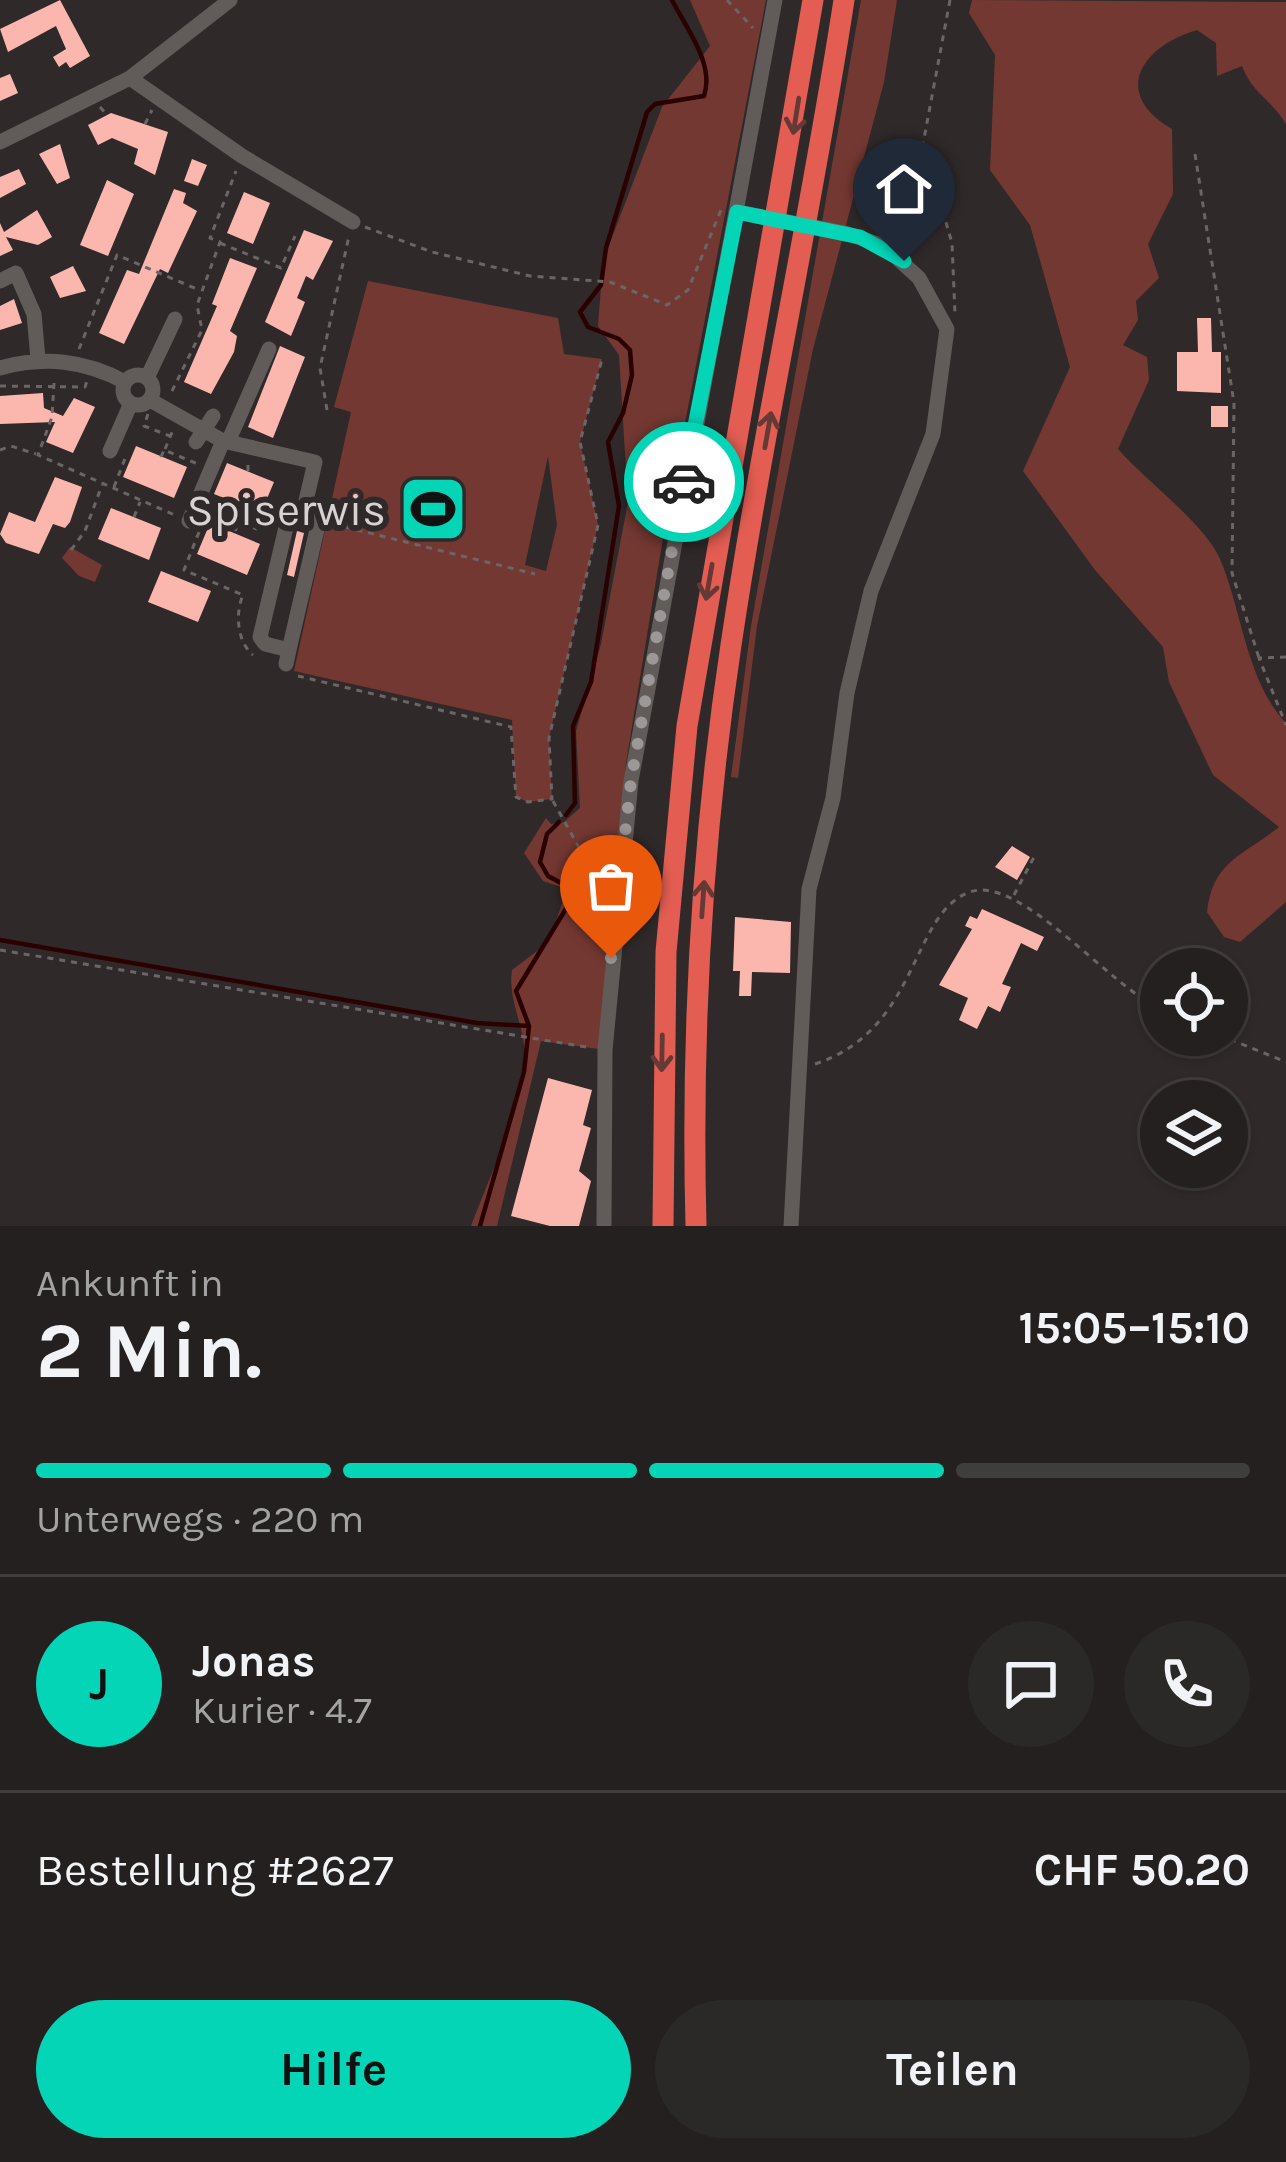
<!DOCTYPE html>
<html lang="de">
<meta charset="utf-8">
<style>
:root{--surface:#23201f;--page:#2b2828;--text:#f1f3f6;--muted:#a3a3a4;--line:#403e3d;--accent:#03d5b6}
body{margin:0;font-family:Karla,sans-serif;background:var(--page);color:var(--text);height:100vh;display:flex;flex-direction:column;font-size:45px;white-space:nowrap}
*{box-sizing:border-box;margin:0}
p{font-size:39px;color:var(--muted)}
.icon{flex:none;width:66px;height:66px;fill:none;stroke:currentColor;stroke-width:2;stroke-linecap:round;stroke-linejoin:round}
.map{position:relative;height:1226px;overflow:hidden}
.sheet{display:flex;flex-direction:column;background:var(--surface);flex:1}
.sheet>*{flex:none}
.buttons{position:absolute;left:1140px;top:948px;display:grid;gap:24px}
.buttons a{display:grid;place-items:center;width:108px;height:108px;border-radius:50%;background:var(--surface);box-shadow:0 3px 9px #0004,0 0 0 3px var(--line);font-size:60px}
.pin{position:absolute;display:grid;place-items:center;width:102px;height:102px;color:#fff;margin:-123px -51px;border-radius:50% 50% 50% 0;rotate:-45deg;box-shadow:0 0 12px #0007}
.pin .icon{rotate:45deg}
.courier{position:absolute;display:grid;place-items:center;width:120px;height:120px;margin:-60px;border:9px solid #03d5b6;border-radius:50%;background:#fff;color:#222;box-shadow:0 3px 15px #0007}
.summary em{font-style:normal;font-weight:700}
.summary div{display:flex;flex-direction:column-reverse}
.summary{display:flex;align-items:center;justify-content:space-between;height:204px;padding:0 36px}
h1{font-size:78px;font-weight:700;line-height:90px}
.bar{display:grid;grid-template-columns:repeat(4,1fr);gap:18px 12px;align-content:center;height:144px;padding:0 36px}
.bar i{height:15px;border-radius:9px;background:var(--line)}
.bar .current{background:var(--accent)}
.bar p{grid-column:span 4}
.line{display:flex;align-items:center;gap:30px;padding:0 36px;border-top:3px solid var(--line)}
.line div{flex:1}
.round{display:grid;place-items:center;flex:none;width:126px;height:126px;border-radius:63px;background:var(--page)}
.button{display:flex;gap:24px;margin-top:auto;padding:24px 36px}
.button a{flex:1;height:138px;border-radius:72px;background:var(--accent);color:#111;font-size:48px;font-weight:700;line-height:138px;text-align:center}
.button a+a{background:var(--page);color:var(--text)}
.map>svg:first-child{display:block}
.green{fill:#743832;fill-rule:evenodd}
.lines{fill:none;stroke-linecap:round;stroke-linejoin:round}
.stream{stroke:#2b0000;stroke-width:4.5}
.building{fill:#fbb7ae}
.path{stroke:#6b6665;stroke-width:3;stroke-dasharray:6 6;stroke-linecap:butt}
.minor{stroke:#615b5a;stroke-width:15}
.highway{stroke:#e45d52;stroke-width:21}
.oneway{stroke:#653935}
.done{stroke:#9c9897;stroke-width:12;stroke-dasharray:0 21.6}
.route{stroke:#03d5b6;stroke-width:15}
.labels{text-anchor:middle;stroke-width:12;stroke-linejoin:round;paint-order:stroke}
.poi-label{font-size:45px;fill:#d7d3d2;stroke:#2f2a29;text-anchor:end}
</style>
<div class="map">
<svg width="1286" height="1226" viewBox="0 0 1286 1226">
<rect width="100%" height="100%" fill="#2f2a29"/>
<path class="green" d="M 690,0 L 766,0 L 663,538 L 626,763 L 599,1049 L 541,1041 L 497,1226 L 471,1226 C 491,1173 518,1119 524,1062 C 528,1030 507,1002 512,970 L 549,942 L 567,889 L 543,881 L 524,853 L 546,818 L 551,824 L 564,822 L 580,808 L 576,731 L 601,644 L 628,502 L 619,355 L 598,326 L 603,261 L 662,107 L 710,46 Z
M 861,0 L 897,0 L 884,82 L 813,349 L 757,626 L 738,778 L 731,777 L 751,626 Z
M 972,0 L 1286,2 L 1286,124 C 1272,100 1252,93 1242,66 L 1217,76 L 1216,43 L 1197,30 C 1142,46 1110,93 1172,129 L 1173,194 L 1148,244 L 1159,278 L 1136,301 L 1138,320 L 1123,345 L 1147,357 L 1149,380 L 1118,449 C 1146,481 1204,523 1220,559 C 1242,610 1246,681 1286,723 L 1286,902 L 1240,942 L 1224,937 L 1207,912 C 1213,860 1243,856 1279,827 L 1213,775 L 1169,682 L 1163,647 L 1095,570 L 1023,471 L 1070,367 L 1030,225 L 990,170 L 995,55 L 969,13 Z
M 368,281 L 558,318 L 564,354 L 602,359 L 580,442 L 598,525 L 549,738 L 552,799 L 528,802 L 516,797 L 512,720 L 294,671 L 351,412 L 334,407 ZM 548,456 L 557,525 L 546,571 L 525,565 Z
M 70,547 L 102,565 L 95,582 L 79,576 L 62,558 Z"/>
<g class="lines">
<path class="stream" d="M 566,815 L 575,803 L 573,726 L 591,682 L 619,506 L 608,442 L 623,413 L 632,375 L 630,350 L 619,339 L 588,327 L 580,312 L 601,285 L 606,248 L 647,112 L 655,104 L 704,96 C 715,64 686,28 672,0
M 0,940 L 477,1023 L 529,1026
M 480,1226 L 524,1072 L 529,1026 L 516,991 L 567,907 L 563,884 L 548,876 L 540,862 L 547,834 L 559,822"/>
</g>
<path class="building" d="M 60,0 L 90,56 L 70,68 L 66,62 L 59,67 L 53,57 L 66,49 L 56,26 L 8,52 L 0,29 Z
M 10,74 L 18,93 L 0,101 L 0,78 Z
M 111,113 L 168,132 L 155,175 L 134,164 L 138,149 L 112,138 L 98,145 L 88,125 Z
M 60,144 L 70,178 L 57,184 L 39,154 Z
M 192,159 L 207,165 L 198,186 L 184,181 Z
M 19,169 L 26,184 L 0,198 L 0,177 Z
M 107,180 L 134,194 L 108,256 L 80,245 Z
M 174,189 L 186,193 L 183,203 L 197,211 L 168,273 L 160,269 L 124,344 L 99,333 L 127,270 L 139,274 Z
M 244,192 L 270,203 L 253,244 L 227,233 Z
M 37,210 L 52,237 L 38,245 L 6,237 L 13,250 L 0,256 L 0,223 L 4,232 Z
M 304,230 L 333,241 L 313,280 L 306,276 L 297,298 L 305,302 L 291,336 L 265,322 Z
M 230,258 L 257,268 L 230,331 L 237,336 L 234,352 L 211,394 L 184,382 L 217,306 L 212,304 Z
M 73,266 L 86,291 L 60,298 L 50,277 Z
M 14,299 L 22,323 L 0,330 L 0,306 Z
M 1197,318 L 1211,318 L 1212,352 L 1221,352 L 1221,393 L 1177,391 L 1177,352 L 1198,352 Z
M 280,346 L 305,357 L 273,438 L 248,427 Z
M 43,393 L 44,408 L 63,416 L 74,398 L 95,407 L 73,453 L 46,442 L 55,422 L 0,424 L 0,396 Z
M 1211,406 L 1228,406 L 1228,427 L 1211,427 Z
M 136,446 L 187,467 L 174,498 L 123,477 Z
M 227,463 L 274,482 L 261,513 L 214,494 Z
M 55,477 L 82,487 L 70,522 L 65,528 L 53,524 L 39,554 L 6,543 L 0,534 L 9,512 L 35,522 Z
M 111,508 L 161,528 L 149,560 L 98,539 Z
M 210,523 L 260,544 L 247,575 L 197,554 Z
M 297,531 L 304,533 L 294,577 L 287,575 Z
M 161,571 L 211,591 L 198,622 L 148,602 Z
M 1012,846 L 1030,857 L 1017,880 L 995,867 Z
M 982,909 L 1044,937 L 1037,951 L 1021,943 L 1002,984 L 1011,987 L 1000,1012 L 988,1006 L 977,1029 L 959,1020 L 968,998 L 939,985 L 972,929 L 965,926 L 970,916 L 977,919 Z
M 735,917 L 791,922 L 790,973 L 752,972 L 751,996 L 739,996 L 740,971 L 733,971 Z
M 548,1078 L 592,1090 L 583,1125 L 591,1128 L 579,1171 L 591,1181 L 579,1226 L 550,1226 L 511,1216 Z"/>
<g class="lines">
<path class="path" d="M 727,0 L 753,28
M 950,0 L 923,144 L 952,243 L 955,314
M 100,107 L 107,115
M 145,124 L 152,110
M 1195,154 L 1234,403 L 1232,573 L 1259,658
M 365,227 L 432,252 L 530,276 L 610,282 L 667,305 L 688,290 L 721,210
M 220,243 L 281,268 L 295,236
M 79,349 L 117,255 L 199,290
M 54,383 L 52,417 L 38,455 L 177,516
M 0,386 L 85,387 L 87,381
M 172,391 L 202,330 L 197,305 L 220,242 L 210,238 L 236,171
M 327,410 L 320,368 L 349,236
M 148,414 L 144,426 L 170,436
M 165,449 L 173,430
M 0,450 L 11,446 L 36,454
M 161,457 L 164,450 L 198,464
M 248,471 L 248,462
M 114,487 L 126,456
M 209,510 L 239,522 L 234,533
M 134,517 L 140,502
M 240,523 L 257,529 L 261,519 L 271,521
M 333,524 L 535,574
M 199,532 L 184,570 L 243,595 C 235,613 237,642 253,655
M 71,550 L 85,531 L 102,485
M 1286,657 L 1259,658 L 1286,725
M 298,676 L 511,727 L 516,797 L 528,802 L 552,799 L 549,738 L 598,525 L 580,442 L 602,359
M 553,801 L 581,851 L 607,862
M 1014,895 L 1034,857
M 0,950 L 592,1048
M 1219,1035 L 1286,1062
M 815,1064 C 920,1030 910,913 970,892 C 1020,874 1111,988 1161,1009"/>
<path class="minor" d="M 130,78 L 242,156 L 353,222
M 0,142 L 130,78 L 230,0
M 737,212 L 845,233 L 884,246 L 919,278 L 947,329 L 933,434 L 871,591 L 847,693 L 833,798 L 809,889 L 791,1226
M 0,281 L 16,273 L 34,314 L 38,359
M 0,368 C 45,356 84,360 125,382
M123 390a15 15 0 1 1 30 0a15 15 0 1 1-30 0Z
M 147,378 L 175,319
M 150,400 L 223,441 L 315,462 L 302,518
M 196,442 L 213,416
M 228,442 L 269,349
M 110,451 L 131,403
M 189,521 L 223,441
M 286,664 L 289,650 L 319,521 L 294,517 L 287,523 L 260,637 L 265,644 L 289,650
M 604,1226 L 605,1050 L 631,781 L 775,0"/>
<path class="highway" d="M 663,1226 L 666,952 L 687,726 L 813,0
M 696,1226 C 691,1032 702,838 731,645 C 763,429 811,216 844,0"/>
</g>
<defs><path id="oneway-shaft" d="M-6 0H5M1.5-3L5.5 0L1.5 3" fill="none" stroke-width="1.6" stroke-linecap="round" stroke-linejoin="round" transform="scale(3)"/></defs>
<g class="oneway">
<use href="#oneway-shaft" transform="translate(796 116) rotate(99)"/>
<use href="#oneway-shaft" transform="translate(768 430) rotate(-80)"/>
<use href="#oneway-shaft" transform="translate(709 582) rotate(100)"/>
<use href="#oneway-shaft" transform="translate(703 899) rotate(-86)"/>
<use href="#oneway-shaft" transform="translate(662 1053) rotate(91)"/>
</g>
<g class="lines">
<path class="done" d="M 611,958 L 631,781 L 684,482"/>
<path class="route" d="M 684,482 L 737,212 L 860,237 L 904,261"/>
</g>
<defs>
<symbol id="stadium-square" viewBox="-11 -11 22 22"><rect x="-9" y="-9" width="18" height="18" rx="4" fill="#03d5b6" stroke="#2f2a29"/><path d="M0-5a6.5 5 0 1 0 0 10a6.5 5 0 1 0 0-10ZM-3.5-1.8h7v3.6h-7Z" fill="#111"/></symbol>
</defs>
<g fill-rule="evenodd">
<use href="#stadium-square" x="395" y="471" width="76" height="76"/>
</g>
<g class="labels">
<g class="poi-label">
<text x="386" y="525">Spiserwis</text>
</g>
</g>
</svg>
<div class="buttons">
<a><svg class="icon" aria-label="locate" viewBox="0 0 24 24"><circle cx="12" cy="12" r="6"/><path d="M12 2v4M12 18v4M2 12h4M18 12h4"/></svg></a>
<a><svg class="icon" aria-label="layers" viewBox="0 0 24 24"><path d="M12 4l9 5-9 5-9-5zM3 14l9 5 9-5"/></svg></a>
</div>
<div class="pin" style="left:611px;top:958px;background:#ea580c"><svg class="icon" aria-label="bag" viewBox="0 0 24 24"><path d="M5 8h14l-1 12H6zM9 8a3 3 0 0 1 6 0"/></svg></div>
<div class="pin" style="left:904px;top:261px;background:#1f2937"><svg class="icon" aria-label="home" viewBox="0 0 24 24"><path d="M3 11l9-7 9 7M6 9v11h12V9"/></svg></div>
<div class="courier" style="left:684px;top:482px"><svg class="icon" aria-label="car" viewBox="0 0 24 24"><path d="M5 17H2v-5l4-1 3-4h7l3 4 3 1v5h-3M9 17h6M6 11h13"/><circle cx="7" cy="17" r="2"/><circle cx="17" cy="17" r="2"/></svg></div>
</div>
<section class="sheet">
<div class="summary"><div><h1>2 Min.</h1><p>Ankunft in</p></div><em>15:05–15:10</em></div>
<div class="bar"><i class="current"></i><i class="current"></i><i class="current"></i><i></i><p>Unterwegs · 220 m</p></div>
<div class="line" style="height:216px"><b class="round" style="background:var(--accent);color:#111">J</b><div><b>Jonas</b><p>Kurier · 4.7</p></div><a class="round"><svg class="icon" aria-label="chat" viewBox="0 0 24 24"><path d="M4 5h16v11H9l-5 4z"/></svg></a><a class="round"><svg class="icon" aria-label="phone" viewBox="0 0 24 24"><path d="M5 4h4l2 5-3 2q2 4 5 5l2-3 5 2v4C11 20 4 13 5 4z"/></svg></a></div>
<div class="line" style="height:156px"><div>Bestellung #2627</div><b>CHF 50.20</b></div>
<div class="button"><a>Hilfe</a><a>Teilen</a></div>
</section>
